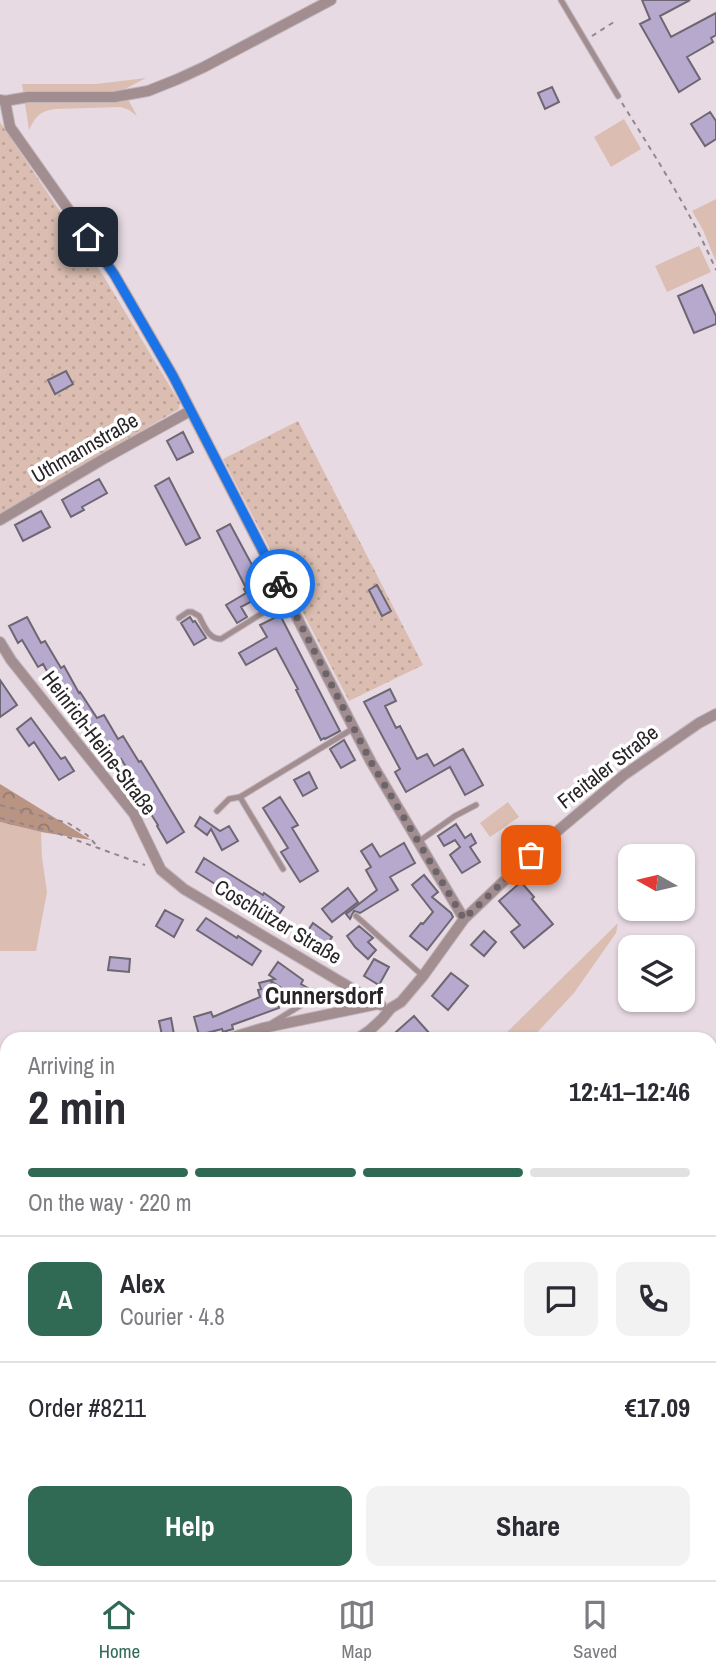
<!DOCTYPE html>
<meta charset="utf-8">
<style>
:root{--surface:#fff;--page:#f2f2f3;--text:#2b2b33;--muted:#7c7c81;--line:#e1e1e2;--accent:#306a54}
body{margin:0;font-family:"Archivo Narrow",sans-serif;background:var(--page);color:var(--text);height:100vh;display:flex;flex-direction:column;font-size:26px;white-space:nowrap}
*{box-sizing:border-box;margin:0}
p{font-size:23px;color:var(--muted)}
.icon{flex:none;width:38px;height:38px;fill:none;stroke:currentColor;stroke-width:2;stroke-linecap:round;stroke-linejoin:round}
.map{position:relative;flex:1;overflow:hidden}
.panel{position:absolute;left:0px;top:1032px;width:718px;height:548px;display:flex;flex-direction:column;background:var(--surface);border-radius:21px 21px 0 0;box-shadow:0 2px 5px #0004}
.panel>*{flex:none}
.needle{width:46px;rotate:278deg}
.fabs{position:absolute;left:618px;top:844px;display:grid;gap:14px}
.fabs a{display:grid;place-items:center;width:77px;height:77px;border-radius:14px;background:var(--surface);box-shadow:0 2px 5px #0004;font-size:35px}
.pin{position:absolute;display:grid;place-items:center;width:60px;height:60px;color:#fff;margin:-30px;border-radius:14px;box-shadow:0 4px 10px #0006}
.courier{position:absolute;display:grid;place-items:center;width:70px;height:70px;margin:-35px;border:5px solid #1a73e8;border-radius:50%;background:#fff;color:#222;box-shadow:0 2px 9px #0007}
.head em{font-style:normal;font-weight:700}
.head div{display:flex;flex-direction:column-reverse}
.head{display:flex;align-items:center;justify-content:space-between;height:119px;padding:0 28px}
h1{font-size:46px;font-weight:700;line-height:52px}
.bar{display:grid;grid-template-columns:repeat(4,1fr);gap:10px 7px;align-content:center;height:84px;padding:0 28px}
.bar i{height:9px;border-radius:5px;background:var(--line)}
.bar .current{background:var(--accent)}
.bar p{grid-column:span 4}
.line{display:flex;align-items:center;gap:18px;padding:0 28px;border-top:2px solid var(--line)}
.line div{flex:1}
.round{display:grid;place-items:center;flex:none;width:74px;height:74px;border-radius:14px;background:var(--page)}
.action{display:flex;gap:14px;margin-top:auto;padding:14px 28px}
.action a{flex:1;height:80px;border-radius:14px;background:var(--accent);color:#fff;font-size:28px;font-weight:700;line-height:80px;text-align:center}
.action a+a{background:var(--page);color:var(--text)}
.tab-bar{display:flex;justify-content:space-around;align-items:center;height:98px;border-top:2px solid var(--line);background:var(--surface);font-size:19px;color:var(--muted)}
.tab-bar a{display:grid;justify-items:center;gap:4px}
.tab-bar .current{color:var(--accent)}
.map>svg:first-child{display:block}
.grass{fill:#dbbeb1}
.forest{fill:url(#forest-crowns)}
.garden{fill:url(#garden-dots)}
.building{fill:#b7a9cd;stroke:#6c6773;stroke-width:2}
.lines{fill:none;stroke-linecap:round;stroke-linejoin:round}
.lane-casing{stroke:#c2b6bd;stroke-width:7}
.street-casing{stroke:#c2b6bd;stroke-width:12}
.path{stroke:#91878d;stroke-width:2;stroke-dasharray:5 5;stroke-linecap:butt}
.lane{stroke:#a28e90;stroke-width:5}
.street{stroke:#a28e90;stroke-width:10}
.done{stroke:#6c6469;stroke-width:7;stroke-dasharray:0 12.6}
.route{stroke:#1a73e8;stroke-width:9}
.labels{text-anchor:middle;stroke-width:7;stroke-linejoin:round;paint-order:stroke}
.street-label{font-size:21px;fill:#292427;stroke:#fff}
.quarter-label{font-size:24px;font-weight:bold;fill:#292427;stroke:#fff}
</style>
<div class="map">
<svg width="716" height="1580" viewBox="0 0 716 1580">
<defs>
<pattern id="forest-crowns" width="20" height="18" patternUnits="userSpaceOnUse" patternTransform="scale(1.75)"><rect width="20" height="18" fill="#ba9482"/><path d="M2 6a3 3 0 1 1 6 0M12 15a3 3 0 1 1 6 0" fill="none" stroke="#97796a"/></pattern>
<pattern id="garden-dots" width="8" height="8" patternUnits="userSpaceOnUse" patternTransform="scale(1.75)"><rect width="8" height="8" fill="#dbbeb1"/><path d="M2 2h.1M6 6h.1" fill="none" stroke="#bca398" stroke-width="1.8" stroke-linecap="round"/></pattern>
</defs>
<rect width="100%" height="100%" fill="#e8dae3"/>
<path class="grass" d="M 146,78 L 123,90 L 137,116 L 129,110 L 121,107 L 55,109 C 40,111 36,116 29,130 L 22,84 L 96,84 Z
M 624,119 L 641,149 L 611,167 L 594,137 Z
M 716,199 L 716,262 L 703,230 L 692,211 Z
M 699,246 L 711,272 L 667,292 L 655,266 Z
M 508,802 L 519,817 L 490,837 L 480,823 Z
M 0,822 L 41,832 L 42,857 L 47,892 L 36,951 L 0,951 Z
M 618,923 L 616,933 L 574,993 L 531,1039 L 500,1039 Z
M 0,1458 L 7,1459 L 7,1524 L 0,1535 Z"/>
<path class="forest" d="M 0,784 L 91,840 L 41,832 L 0,822 Z"/>
<path class="garden" d="M 0,122 L 104,277 L 180,403 L 179,409 L 0,514 Z
M 298,421 L 423,665 L 349,701 L 223,459 Z"/>
<path class="building" d="M 642,0 L 690,0 L 660,16 L 671,37 L 716,13 L 716,35 L 711,38 L 713,42 L 687,57 L 700,79 L 679,92 L 640,24 L 650,19 Z
M 552,87 L 559,102 L 545,109 L 538,93 Z
M 710,112 L 716,121 L 716,139 L 705,146 L 691,124 Z
M 702,285 L 716,316 L 716,324 L 694,333 L 678,296 Z
M 66,371 L 73,384 L 55,394 L 48,380 Z
M 183,432 L 193,452 L 177,460 L 167,441 Z
M 169,478 L 200,538 L 186,545 L 155,486 Z
M 99,479 L 107,493 L 82,507 L 84,510 L 71,517 L 62,500 Z
M 41,511 L 50,527 L 23,541 L 15,525 Z
M 230,524 L 267,593 L 241,607 L 247,617 L 237,623 L 226,605 L 246,593 L 244,589 L 246,588 L 217,531 Z
M 377,585 L 391,611 L 382,616 L 369,590 Z
M 280,615 L 340,731 L 325,739 L 324,738 L 321,740 L 296,690 L 298,689 L 276,648 L 246,665 L 239,653 L 267,637 L 260,625 Z
M 27,617 L 41,643 L 45,641 L 61,668 L 64,666 L 79,693 L 80,692 L 97,718 L 104,715 L 118,739 L 123,736 L 139,762 L 141,761 L 151,777 L 184,832 L 167,843 L 157,826 L 158,825 L 140,797 L 144,795 L 121,759 L 117,762 L 104,740 L 91,748 L 90,746 L 86,739 L 95,734 L 83,713 L 77,717 L 60,690 L 58,691 L 43,664 L 38,667 L 22,640 L 18,643 L 9,626 Z
M 190,617 L 193,622 L 195,621 L 206,638 L 194,645 L 181,623 Z
M 0,680 L 17,705 L 0,717 Z
M 390,689 L 396,701 L 385,706 L 396,728 L 400,726 L 417,759 L 427,754 L 434,766 L 463,749 L 483,785 L 465,795 L 450,767 L 406,792 L 395,772 L 400,769 L 364,702 Z
M 31,718 L 61,759 L 65,757 L 74,771 L 59,780 L 34,742 L 29,746 L 17,729 Z
M 344,740 L 355,760 L 341,768 L 330,749 Z
M 309,772 L 317,788 L 303,796 L 294,780 Z
M 280,797 L 298,825 L 292,828 L 318,871 L 300,882 L 281,852 L 288,848 L 263,808 Z
M 200,817 L 220,831 L 229,826 L 238,841 L 222,850 L 211,829 L 207,835 L 195,826 Z
M 456,824 L 465,838 L 471,834 L 476,843 L 470,847 L 480,862 L 462,873 L 450,855 L 460,847 L 455,840 L 444,846 L 438,836 Z
M 404,843 L 415,863 L 390,877 L 398,890 L 360,913 L 354,911 L 350,919 L 346,914 L 377,890 L 366,870 L 371,867 L 361,851 L 372,844 L 380,857 Z
M 204,858 L 263,895 L 264,893 L 284,907 L 275,920 L 244,898 L 242,901 L 196,872 Z
M 424,875 L 438,892 L 432,897 L 451,913 L 453,917 L 427,950 L 410,936 L 421,923 L 423,924 L 433,912 L 412,885 Z
M 521,882 L 534,897 L 532,899 L 553,924 L 524,948 L 511,932 L 520,925 L 499,901 Z
M 348,888 L 358,902 L 332,922 L 322,909 Z
M 165,910 L 183,920 L 174,937 L 156,926 Z
M 206,918 L 237,938 L 238,936 L 261,951 L 252,965 L 197,930 Z
M 313,923 L 332,937 L 324,949 L 305,935 Z
M 359,926 L 373,938 L 368,942 L 376,950 L 368,959 L 355,947 L 347,936 Z
M 484,931 L 496,942 L 484,956 L 471,945 Z
M 110,957 L 130,959 L 129,972 L 108,970 Z
M 374,959 L 389,967 L 379,985 L 364,976 Z
M 278,962 L 303,980 L 301,984 L 308,988 L 300,1000 L 271,981 L 279,1008 L 232,1025 L 233,1029 L 223,1032 L 222,1029 L 199,1035 L 194,1017 L 211,1012 L 213,1017 L 260,997 L 258,990 L 261,989 L 259,983 L 275,979 L 269,975 Z
M 451,973 L 468,986 L 448,1010 L 432,996 Z
M 414,1016 L 430,1034 L 423,1040 L 387,1040 Z
M 171,1018 L 175,1040 L 163,1040 L 159,1021 Z"/>
<g class="lines">
<defs>
<path id="lane" d="M 561,0 L 618,96
M 179,618 L 188,612 L 192,612 L 199,616 C 204,625 208,639 221,639 L 269,609 L 287,599
M 240,797 L 283,869
M 217,811 L 229,799 L 240,797 L 354,728
M 418,842 L 455,816 L 476,805
M 356,916 L 423,976
M 272,1023 L 303,1004 L 312,991"/>
<path id="street" d="M 0,100 L 5,101 L 28,97 L 114,97 L 148,91 L 178,79 L 204,67 L 331,0
M 5,101 L 10,127 L 114,274 L 173,376 L 371,762 L 464,919
M 0,520 L 105,458 L 190,411
M 0,642 L 11,660 L 134,814 L 161,870 L 184,889 L 378,1004
M 223,1040 L 263,1028 L 378,1004 L 381,1005
M 356,1040 L 370,1030 L 382,1019 L 391,1008 L 401,1002 L 423,976 L 464,919 L 548,839 L 624,775 L 699,723 L 716,714
M 0,1216 L 7,1202"/>
</defs>
<use href="#lane" class="lane-casing"/>
<use href="#street" class="street-casing"/>
<path class="path" d="M 592,36 L 617,20
M 622,103 C 656,158 690,210 716,270
M 0,805 L 68,823 L 87,835 L 99,848
M 0,818 L 54,832 L 145,865
M 0,1107 L 7,1108
M 412,1573 L 422,1580"/>
<use href="#lane" class="lane"/>
<use href="#street" class="street"/>
</g>
<g class="lines">
<path class="done" d="M 280,584 L 371,762 L 464,919 L 531,855"/>
<path class="route" d="M 88,237 L 114,274 L 173,376 L 280,584"/>
</g>
<g class="labels">
<g class="street-label">
<text transform="translate(85 448) rotate(-30)" y="7">Uthmannstraße</text>
<text transform="translate(99 743) rotate(53)" y="7">Heinrich-Heine-Straße</text>
<text transform="translate(608 767) rotate(-38)" y="7">Freitaler Straße</text>
<text transform="translate(278 922) rotate(31)" y="7">Coschützer Straße</text>
</g>
<g class="quarter-label">
<text x="324" y="1004">Cunnersdorf</text>
</g>
</g>
</svg>
<div class="fabs">
<a><svg class="needle" viewBox="-14 -14 28 28"><path d="M0-13l5 13h-10z" fill="#e53935"/><path d="M0 13l5-13h-10z" fill="#7c7c81"/></svg></a>
<a><svg class="icon" aria-label="layers" viewBox="0 0 24 24"><path d="M12 4l9 5-9 5-9-5zM3 14l9 5 9-5"/></svg></a>
</div>
<div class="pin" style="left:531px;top:855px;background:#ea580c"><svg class="icon" aria-label="bag" viewBox="0 0 24 24"><path d="M5 8h14l-1 12H6zM9 8a3 3 0 0 1 6 0"/></svg></div>
<div class="pin" style="left:88px;top:237px;background:#1f2937"><svg class="icon" aria-label="home" viewBox="0 0 24 24"><path d="M3 11l9-7 9 7M6 9v11h12V9"/></svg></div>
<div class="courier" style="left:280px;top:584px"><svg class="icon" aria-label="bike" viewBox="0 0 24 24"><circle cx="6" cy="16" r="4"/><circle cx="18" cy="16" r="4"/><path d="M6 16l4-8h5l3 8M10 8l3 8H6M13 5h3"/></svg></div>
<section class="panel">
<div class="head"><div><h1>2 min</h1><p>Arriving in</p></div><em>12:41–12:46</em></div>
<div class="bar"><i class="current"></i><i class="current"></i><i class="current"></i><i></i><p>On the way · 220 m</p></div>
<div class="line" style="height:126px"><b class="round" style="background:var(--accent);color:#fff">A</b><div><b>Alex</b><p>Courier · 4.8</p></div><a class="round"><svg class="icon" aria-label="chat" viewBox="0 0 24 24"><path d="M4 5h16v11H9l-5 4z"/></svg></a><a class="round"><svg class="icon" aria-label="phone" viewBox="0 0 24 24"><path d="M5 4h4l2 5-3 2q2 4 5 5l2-3 5 2v4C11 20 4 13 5 4z"/></svg></a></div>
<div class="line" style="height:91px"><div>Order #8211</div><b>€17.09</b></div>
<div class="action"><a>Help</a><a>Share</a></div>
</section>
</div>
<nav class="tab-bar">
<a class="current"><svg class="icon" aria-label="home" viewBox="0 0 24 24"><path d="M3 11l9-7 9 7M6 9v11h12V9"/></svg>Home</a>
<a><svg class="icon" aria-label="map" viewBox="0 0 24 24"><path d="M3 6l6-2 6 2 6-2v14l-6 2-6-2-6 2zM9 4v14M15 6v14"/></svg>Map</a>
<a><svg class="icon" aria-label="saved" viewBox="0 0 24 24"><path d="M7 4h10v16l-5-4-5 4z"/></svg>Saved</a>
</nav>
